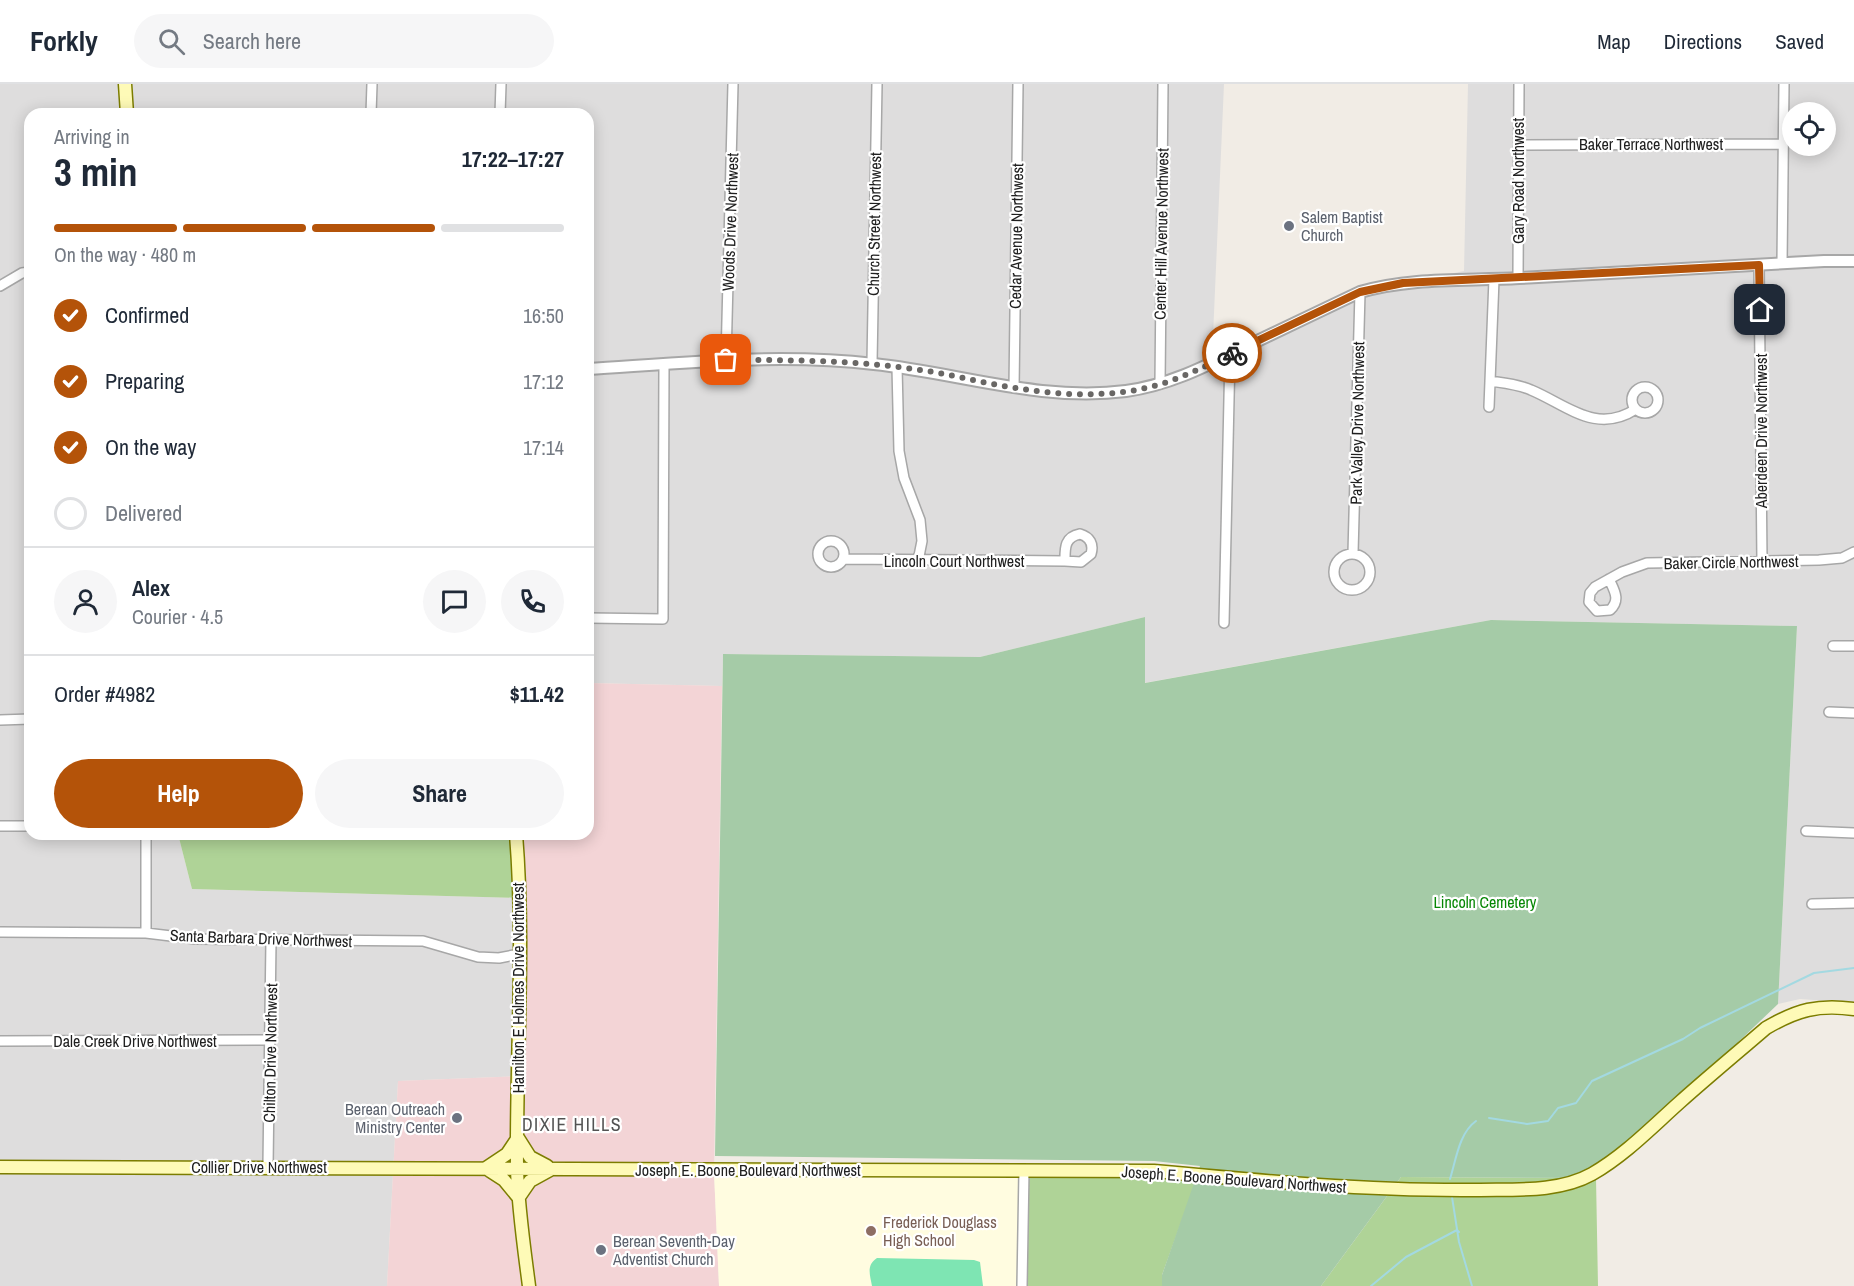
<!DOCTYPE html>
<meta charset="utf-8">
<style>
:root{--surface:#fff;--page:#f6f6f7;--text:#1f2937;--muted:#747a83;--line:#e0e1e3;--accent:#b45309}
body{margin:0;font-family:"Archivo Narrow",sans-serif;background:var(--page);color:var(--text);height:100vh;display:flex;flex-direction:column;font-size:22px;white-space:nowrap}
*{box-sizing:border-box;margin:0}
p{font-size:20px;color:var(--muted)}
.icon{flex:none;width:33px;height:33px;fill:none;stroke:currentColor;stroke-width:2;stroke-linecap:round;stroke-linejoin:round}
.map{position:relative;flex:1;overflow:hidden}
.panel{position:absolute;left:24px;top:24px;width:570px;height:732px;display:flex;flex-direction:column;background:var(--surface);border-radius:18px;box-shadow:0 3px 15px #0003}
.panel>*{flex:none}
.fabs{position:absolute;left:1782px;top:18px;display:grid;gap:12px}
.fabs a{display:grid;place-items:center;width:54px;height:54px;border-radius:50%;background:var(--surface);box-shadow:0 3px 15px #0003;font-size:30px}
.pin{position:absolute;display:grid;place-items:center;width:51px;height:51px;color:#fff;margin:-26px;border-radius:12px;box-shadow:0 3px 9px #0006}
.courier{position:absolute;display:grid;place-items:center;width:60px;height:60px;margin:-30px;border:4px solid #b45309;border-radius:50%;background:#fff;color:#222;box-shadow:0 2px 8px #0007}
.headline em{font-style:normal;font-weight:700}
.headline div{display:flex;flex-direction:column-reverse}
.headline{display:flex;align-items:center;justify-content:space-between;height:102px;padding:0 30px}
h1{font-size:39px;font-weight:700;line-height:45px}
.bar{display:grid;grid-template-columns:repeat(4,1fr);gap:9px 6px;align-content:center;height:72px;padding:0 30px}
.bar i{height:8px;border-radius:4px;background:var(--line)}
.bar .on{background:var(--accent)}
.bar p{grid-column:span 4}
.line{display:flex;align-items:center;gap:15px;padding:0 30px;border-top:2px solid var(--line)}
.line div{flex:1}
.round{display:grid;place-items:center;flex:none;width:63px;height:63px;border-radius:32px;background:var(--page)}
ol{padding:0 30px;list-style:none}
li{display:flex;align-items:center;gap:18px;height:66px}
li p{margin-inline-start:auto}
li .icon{padding:6px;border-radius:50%;background:var(--accent);color:#fff;stroke-width:4}
li:last-child{color:var(--muted)}
li i{width:33px;height:33px;border:3px solid var(--line);border-radius:50%}
.button{display:flex;gap:12px;margin-top:auto;padding:12px 30px}
.button a{flex:1;height:69px;border-radius:36px;background:var(--accent);color:#fff;font-size:24px;font-weight:700;line-height:69px;text-align:center}
.button a+a{background:var(--page);color:var(--text)}
header{display:flex;align-items:center;gap:36px;box-sizing:border-box;height:84px;padding:0 30px;background:var(--surface);border-bottom:2px solid var(--line)}
header strong{font-size:28px}
nav{display:flex;gap:33px;margin-inline-start:auto;font-size:21px}
.search{width:420px;height:54px;background:var(--page);display:flex;align-items:center;gap:15px;box-sizing:border-box;padding:0 21px;border-radius:33px;color:var(--muted);font-size:22px}
.map>svg:first-child{display:block}
.residential{fill:#dedddd;fill-rule:evenodd}
.commercial{fill:#f3d4d6}
.education{fill:#fffce0}
.forest{fill:#afd397}
.cemetery{fill:#a5cba7}
.pitch{fill:#7ee5b3}
.lines{fill:none;stroke-linecap:round;stroke-linejoin:round}
.stream{stroke:#a3d9e1;stroke-width:2}
.minor-casing{stroke:#a7a7a7;stroke-width:12}
.tertiary-casing{stroke:#a7a7a7;stroke-width:14}
.secondary-casing{stroke:#7c7d00;stroke-width:15}
.minor{stroke:#fff;stroke-width:9}
.tertiary{stroke:#fff;stroke-width:10}
.secondary{stroke:#fefab7;stroke-width:12}
.done{stroke:#696765;stroke-width:6;stroke-dasharray:0 10.8}
.route{stroke:#b45309;stroke-width:8}
.worship-dot{fill:#6b7280;stroke:#fff;stroke-width:2}
.education-dot{fill:#8d6e63;stroke:#fff;stroke-width:2}
.labels{text-anchor:middle;stroke-width:4.5;stroke-linejoin:round;paint-order:stroke}
.street-label{font-size:16px;fill:#202020;stroke:#fff}
.worship-label{font-size:16px;fill:#5b616d;stroke:#fff;text-anchor:start}
.park-label{font-size:16px;fill:#068704;stroke:#fff}
.education-label{font-size:16px;fill:#785e54;stroke:#fff;text-anchor:start}
.neighbourhood-label{font-size:18px;letter-spacing:1.5px;fill:#535353;stroke:#fff}
</style>
<header>
<strong>Forkly</strong>
<div class="search"><svg class="icon" aria-label="search" viewBox="0 0 24 24"><circle cx="10" cy="10" r="6"/><path d="M15 15l6 6"/></svg>Search here</div>
<nav><a>Map</a><a>Directions</a><a>Saved</a></nav>
</header>
<div class="map">
<svg width="1854" height="1202" viewBox="0 0 1854 1202">
<rect width="100%" height="100%" fill="#f1ece5"/>
<path class="residential" d="M 0,0 L 1224,0 L 1212,275 L 1354,215 L 1395,201 L 1464,187 L 1468,0 L 1854,0 L 1854,919 L 1800,915 L 1778,920 L 1797,542 L 1491,536 L 1144,599 L 1145,533 L 980,573 L 723,570 L 722,602 L 588,599 L 588,30 L 30,30 L 30,750 L 178,750 L 192,805 L 522,814 L 522,992 L 398,997 L 387,1202 L 0,1202 ZM 1792,28 L 1826,28 L 1826,62 L 1792,62 Z"/>
<path class="commercial" d="M 588,599 L 722,602 L 714,1088 L 719,1202 L 387,1202 L 398,997 L 521,992 L 512,750 L 588,750 Z"/>
<path class="education" d="M 714,1088 L 1026,1092 L 1025,1202 L 719,1202 Z"/>
<path class="forest" d="M 178,750 L 512,750 L 522,814 L 192,805 Z
M 1026,1092 L 1154,1093 L 1196,1097 L 1162,1191 L 1162,1202 L 1025,1202 Z
M 1401,1093 L 1596,1094 L 1598,1202 L 1321,1202 Z"/>
<path class="cemetery" d="M 1145,533 L 1145,599 L 1491,536 L 1797,542 L 1778,920 L 1596,1094 L 1401,1093 L 1321,1202 L 1162,1202 L 1162,1191 L 1200,1082 L 1154,1077 L 715,1072 L 723,570 L 980,573 Z"/>
<path class="pitch" d="M 877,1174 L 974,1176 L 980,1178 L 983,1202 L 872,1202 C 870,1191 866,1181 877,1174 Z"/>
<g class="lines">
<path class="stream" d="M 1489,1034 L 1527,1040 L 1548,1037 L 1558,1024 L 1576,1019 L 1592,997 L 1683,955 L 1700,944 L 1814,889 L 1854,884
M 1450,1095 C 1456,1076 1459,1049 1476,1037
M 1452,1113 L 1459,1158 L 1472,1202
M 1371,1202 L 1406,1173 L 1457,1146 L 1459,1148"/>
<defs>
<path id="minor" d="M 371,30 L 372,0
M 500,30 L 501,0
M 1519,61 L 1783,60
M 1782,179 L 1784,0
M 1759,181 L 1762,477
M 1518,194 L 1519,0
M 0,202 L 22,189 L 30,188
M 726,276 L 733,0
M 872,279 L 877,0
M 897,283 L 899,367 L 904,394 L 920,436 L 922,457 L 918,477
M 1490,297 C 1504,299 1518,300 1531,306 C 1567,321 1596,351 1636,325
M 1160,300 L 1163,0
M1632 316a13 13 0 1 1 26 0a13 13 0 1 1-26 0Z
M 1014,304 L 1018,0
M 1489,323 L 1494,195
M 1080,450 C 1090,453 1094,460 1091,470 L 1081,478 L 1065,477 C 1065,465 1064,453 1080,450 Z
M818 470a13 13 0 1 1 26 0a13 13 0 1 1-26 0Z
M 1353,469 L 1360,208
M1334 488a18 18 0 1 1 36 0a18 18 0 1 1-36 0Z
M 844,475 L 1065,477
M 1609,495 C 1614,506 1621,516 1610,526 L 1597,527 L 1589,518 L 1590,509 L 1595,503 L 1622,488 L 1647,479 L 1819,476 L 1842,474 L 1854,468
M 588,534 L 663,535 L 664,280
M 1224,539 L 1230,270
M 1833,562 L 1854,562
M 1829,628 L 1854,629
M 0,636 L 30,635
M 0,742 L 30,742
M 1806,747 L 1854,749
M 146,750 L 146,849
M 1812,820 L 1854,819
M 0,848 L 146,849 L 196,855 L 423,857 L 478,873 L 499,874 L 519,870
M 0,957 L 270,956
M 268,1082 L 271,856
M 1022,1202 L 1024,1086"/>
<path id="tertiary" d="M 588,285 C 683,279 779,269 874,280 C 959,289 1041,318 1126,307 C 1171,301 1210,280 1249,261 C 1286,243 1323,226 1360,208 C 1411,193 1466,197 1519,194 C 1621,189 1723,183 1824,177 L 1854,177"/>
<path id="secondary" d="M 125,0 L 127,30
M 516,750 C 525,860 516,973 517,1084 C 518,1123 524,1163 529,1202
M 518,1054 L 530,1073 L 547,1082
M 0,1083 L 1154,1087 C 1261,1097 1368,1107 1476,1106 C 1513,1105 1558,1109 1592,1090 C 1625,1071 1652,1043 1680,1018 C 1708,993 1737,969 1766,944 C 1797,926 1818,920 1854,925
M 486,1084 L 507,1070 L 517,1055
M 487,1085 L 504,1096 L 518,1113
M 519,1113 L 530,1097 L 550,1086"/>
</defs>
<use href="#minor" class="minor-casing"/>
<use href="#tertiary" class="tertiary-casing"/>
<use href="#secondary" class="secondary-casing"/>
<use href="#minor" class="minor"/>
<use href="#tertiary" class="tertiary"/>
<use href="#secondary" class="secondary"/>
</g>
<g class="lines">
<path class="done" d="M 726,276 C 788,276 850,276 913,285 C 947,289 981,299 1016,304 C 1063,312 1115,314 1161,300 C 1186,292 1209,281 1232,269"/>
<path class="route" d="M 1232,269 L 1360,208 L 1403,199 L 1759,181 L 1760,226"/>
</g>
<g class="worship-dot">
<circle cx="1289" cy="142" r="6"/>
<circle cx="457" cy="1034" r="6"/>
<circle cx="601" cy="1166" r="6"/>
</g>
<circle class="education-dot" cx="871" cy="1147" r="6"/>
<g class="labels">
<g class="street-label">
<text x="1651" y="66">Baker Terrace Northwest</text>
<text transform="translate(1518 97) rotate(-90)" y="6">Gary Road Northwest</text>
<text transform="translate(730 138) rotate(-88)" y="6">Woods Drive Northwest</text>
<text transform="translate(874 140) rotate(-89)" y="6">Church Street Northwest</text>
<text transform="translate(1161 150) rotate(-89)" y="6">Center Hill Avenue Northwest</text>
<text transform="translate(1016 152) rotate(-89)" y="6">Cedar Avenue Northwest</text>
<text transform="translate(1357 339) rotate(-89)" y="6">Park Valley Drive Northwest</text>
<text transform="translate(1761 347) rotate(-90)" y="6">Aberdeen Drive Northwest</text>
<text x="954" y="483">Lincoln Court Northwest</text>
<text transform="translate(1731 478) rotate(-1)" y="6">Baker Circle Northwest</text>
<text transform="translate(261 854) rotate(2)" y="6">Santa Barbara Drive Northwest</text>
<text transform="translate(518 904) rotate(-90)" y="6">Hamilton E Holmes Drive Northwest</text>
<text x="135" y="963">Dale Creek Drive Northwest</text>
<text transform="translate(270 969) rotate(-89)" y="6">Chilton Drive Northwest</text>
<text x="259" y="1089">Collier Drive Northwest</text>
<text x="748" y="1092">Joseph E. Boone Boulevard Northwest</text>
<text transform="translate(1234 1095) rotate(4)" y="6">Joseph E. Boone Boulevard Northwest</text>
</g>
<g class="worship-label">
<text x="1301" y="139">Salem Baptist<tspan x="1301" dy="18">Church</tspan></text>
<text x="445" y="1031" text-anchor="end">Berean Outreach<tspan x="445" dy="18">Ministry Center</tspan></text>
<text x="613" y="1163">Berean Seventh-Day<tspan x="613" dy="18">Adventist Church</tspan></text>
</g>
<g class="park-label">
<text x="1485" y="824">Lincoln Cemetery</text>
</g>
<g class="education-label">
<text x="883" y="1144">Frederick Douglass<tspan x="883" dy="18">High School</tspan></text>
</g>
<g class="neighbourhood-label">
<text x="572" y="1047">DIXIE HILLS</text>
</g>
</g>
</svg>
<div class="fabs">
<a><svg class="icon" aria-label="locate" viewBox="0 0 24 24"><circle cx="12" cy="12" r="6"/><path d="M12 2v4M12 18v4M2 12h4M18 12h4"/></svg></a>
</div>
<div class="pin" style="left:726px;top:276px;background:#ea580c"><svg class="icon" aria-label="bag" viewBox="0 0 24 24"><path d="M5 8h14l-1 12H6zM9 8a3 3 0 0 1 6 0"/></svg></div>
<div class="pin" style="left:1760px;top:226px;background:#1f2937"><svg class="icon" aria-label="home" viewBox="0 0 24 24"><path d="M3 11l9-7 9 7M6 9v11h12V9"/></svg></div>
<div class="courier" style="left:1232px;top:269px"><svg class="icon" aria-label="bike" viewBox="0 0 24 24"><circle cx="6" cy="16" r="4"/><circle cx="18" cy="16" r="4"/><path d="M6 16l4-8h5l3 8M10 8l3 8H6M13 5h3"/></svg></div>
<section class="panel">
<div class="headline"><div><h1>3 min</h1><p>Arriving in</p></div><em>17:22–17:27</em></div>
<div class="bar"><i class="on"></i><i class="on"></i><i class="on"></i><i></i><p>On the way · 480 m</p></div>
<ol>
<li><svg class="icon" aria-label="check" viewBox="0 0 24 24"><path d="M5 12l5 5 9-10"/></svg>Confirmed<p>16:50</p></li>
<li><svg class="icon" aria-label="check" viewBox="0 0 24 24"><path d="M5 12l5 5 9-10"/></svg>Preparing<p>17:12</p></li>
<li><svg class="icon" aria-label="check" viewBox="0 0 24 24"><path d="M5 12l5 5 9-10"/></svg>On the way<p>17:14</p></li>
<li><i></i>Delivered</li>
</ol>
<div class="line" style="height:108px"><a class="round"><svg class="icon" aria-label="person" viewBox="0 0 24 24"><circle cx="12" cy="8" r="4"/><path d="M4 21q1-7 8-7t8 7"/></svg></a><div><b>Alex</b><p>Courier · 4.5</p></div><a class="round"><svg class="icon" aria-label="chat" viewBox="0 0 24 24"><path d="M4 5h16v11H9l-5 4z"/></svg></a><a class="round"><svg class="icon" aria-label="phone" viewBox="0 0 24 24"><path d="M5 4h4l2 5-3 2q2 4 5 5l2-3 5 2v4C11 20 4 13 5 4z"/></svg></a></div>
<div class="line" style="height:78px"><div>Order #4982</div><b>$11.42</b></div>
<div class="button"><a>Help</a><a>Share</a></div>
</section>
</div>
